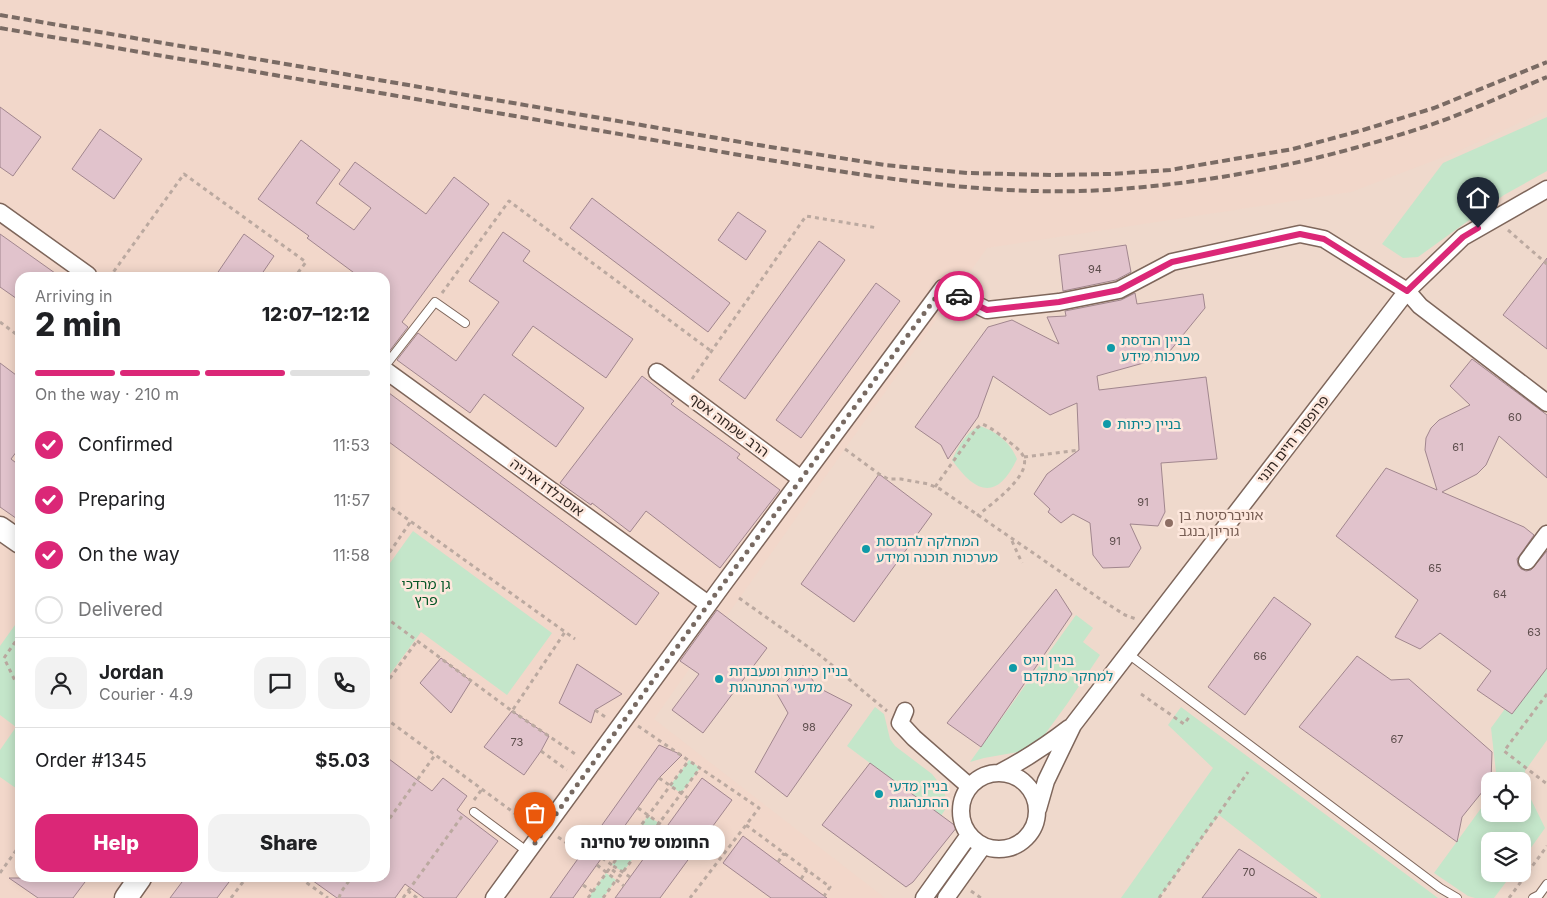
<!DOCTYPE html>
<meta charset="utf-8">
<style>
:root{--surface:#fff;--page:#f2f2f2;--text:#202124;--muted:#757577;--line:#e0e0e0;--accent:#db2777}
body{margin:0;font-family:Inter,"Noto Sans Hebrew",sans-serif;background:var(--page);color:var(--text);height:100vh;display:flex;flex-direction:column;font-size:19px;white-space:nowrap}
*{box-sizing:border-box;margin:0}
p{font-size:16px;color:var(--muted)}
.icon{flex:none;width:28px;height:28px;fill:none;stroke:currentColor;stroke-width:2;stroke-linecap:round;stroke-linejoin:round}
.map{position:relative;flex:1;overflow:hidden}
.details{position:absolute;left:15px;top:272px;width:375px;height:610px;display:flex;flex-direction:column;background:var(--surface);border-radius:15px;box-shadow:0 2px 12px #0003}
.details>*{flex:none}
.controls{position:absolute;left:1481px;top:772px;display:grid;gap:10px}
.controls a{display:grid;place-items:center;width:50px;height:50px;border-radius:10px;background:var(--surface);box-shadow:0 2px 12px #0003;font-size:25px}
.pin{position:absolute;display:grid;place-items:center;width:42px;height:42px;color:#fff;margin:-51px -21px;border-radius:50% 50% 50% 0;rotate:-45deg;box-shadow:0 0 5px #0007}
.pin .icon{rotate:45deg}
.courier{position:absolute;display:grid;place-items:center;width:50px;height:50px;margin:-25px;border:4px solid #db2777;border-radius:50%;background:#fff;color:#222;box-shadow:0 1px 6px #0007}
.bubble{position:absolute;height:35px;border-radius:15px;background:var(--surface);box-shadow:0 2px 12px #0003;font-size:16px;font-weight:800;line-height:35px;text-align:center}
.overview em{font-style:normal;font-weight:800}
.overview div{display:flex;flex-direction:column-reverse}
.overview{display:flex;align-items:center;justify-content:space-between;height:85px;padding:0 20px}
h1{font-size:32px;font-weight:800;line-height:38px}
.bar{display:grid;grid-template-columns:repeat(4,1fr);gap:8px 5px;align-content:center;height:60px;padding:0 20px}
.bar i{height:6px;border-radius:4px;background:var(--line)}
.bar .selected{background:var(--accent)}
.bar p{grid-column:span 4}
.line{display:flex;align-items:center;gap:12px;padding:0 20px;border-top:1px solid var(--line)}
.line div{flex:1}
.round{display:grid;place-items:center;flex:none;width:52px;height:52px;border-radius:15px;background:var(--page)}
ol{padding:0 20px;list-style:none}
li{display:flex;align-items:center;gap:15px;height:55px}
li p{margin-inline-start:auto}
li .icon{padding:5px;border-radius:50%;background:var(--accent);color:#fff;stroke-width:4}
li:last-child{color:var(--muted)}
li i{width:28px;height:28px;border:2px solid var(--line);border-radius:50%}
.cta{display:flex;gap:10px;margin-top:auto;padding:10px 20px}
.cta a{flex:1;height:58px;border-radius:15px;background:var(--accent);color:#fff;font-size:20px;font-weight:800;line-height:58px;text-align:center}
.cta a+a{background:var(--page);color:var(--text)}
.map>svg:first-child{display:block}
.built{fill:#f2d7ca;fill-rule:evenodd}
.education{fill:#efd9cc;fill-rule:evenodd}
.green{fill:#c4e6ca}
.building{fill:#e1c3cc;stroke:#a1868e}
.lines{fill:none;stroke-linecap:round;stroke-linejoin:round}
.lane-casing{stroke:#7e665b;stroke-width:10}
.street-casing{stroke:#7e665b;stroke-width:19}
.secondary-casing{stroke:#7e665b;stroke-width:25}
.path{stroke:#bba9a0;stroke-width:3;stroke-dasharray:4 4;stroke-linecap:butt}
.lane{stroke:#fff;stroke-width:8}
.street{stroke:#fff;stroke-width:16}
.secondary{stroke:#fff;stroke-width:22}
.rail{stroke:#7a6b64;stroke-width:4;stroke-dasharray:8 4;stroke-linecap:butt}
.done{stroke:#786a62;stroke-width:5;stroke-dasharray:0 9}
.route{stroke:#db2777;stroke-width:6}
.culture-dot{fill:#0f9aa8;stroke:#fde7dc;stroke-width:2}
.education-dot{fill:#8d6e63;stroke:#fde7dc;stroke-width:2}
.labels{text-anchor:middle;stroke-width:5;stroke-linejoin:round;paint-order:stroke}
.number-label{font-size:11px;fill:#5d4d4c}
.culture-label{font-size:14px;fill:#0d838f;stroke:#fde7dc;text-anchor:start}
.street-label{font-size:14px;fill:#312621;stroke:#fde7dc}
.education-label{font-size:14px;fill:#785e54;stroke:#fde7dc;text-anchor:start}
.park-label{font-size:14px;fill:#045626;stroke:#fde7dc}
</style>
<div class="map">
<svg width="1547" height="898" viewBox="0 0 1547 898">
<rect width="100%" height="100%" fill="#fde7dc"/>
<path class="built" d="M 0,0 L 1547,0 L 1547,898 L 0,898 ZM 20,278 L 385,278 L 385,878 L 20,878 ZM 1490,781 L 1522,781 L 1522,814 L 1490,814 ZM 1490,841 L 1522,841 L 1522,874 L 1490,874 Z"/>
<path class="education" d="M 1547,110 L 1547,898 L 885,898 L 654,719 L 987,248 L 1351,192 L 1454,153 ZM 1490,781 L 1522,781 L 1522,814 L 1490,814 ZM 1490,841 L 1522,841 L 1522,874 L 1490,874 Z"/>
<path class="green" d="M 1547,117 L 1547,171 L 1504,195 L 1418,257 L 1403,258 L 1382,244 L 1443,163 Z
M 979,426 C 995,430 1011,443 1017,459 C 997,501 976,494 952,460 C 958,447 966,432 979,426 Z
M 413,531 L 552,633 L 507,695 L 421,632 L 385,681 L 385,570 Z
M 1076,615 L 1093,628 L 1083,642 L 1100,655 L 1067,704 L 1040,741 L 1018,752 L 984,758 L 970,762 Z
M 20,618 L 20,791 L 0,777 L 0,750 L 16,727 L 0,715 L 0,646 Z
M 1547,651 L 1547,740 L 1525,771 L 1526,789 L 1545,828 L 1523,859 L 1522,841 L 1490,841 L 1490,874 L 1512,874 L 1494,898 L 1475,898 L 1468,896 L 1434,873 L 1490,796 L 1490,814 L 1522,814 L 1522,781 L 1497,781 L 1491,728 Z
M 875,707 L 884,714 L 890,739 L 895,746 L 932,774 L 943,788 L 948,805 L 941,816 L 847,746 Z
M 1181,707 L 1438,898 L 1320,898 L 1321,895 L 1219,815 L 1159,898 L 1121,898 L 1213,768 L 1168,725 Z
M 689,760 L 700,768 L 681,793 L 670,786 Z
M 648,816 L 659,823 L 623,872 L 612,865 Z
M 606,873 L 616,880 L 603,898 L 588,898 Z"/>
<path class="building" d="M 0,107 L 41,137 L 13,176 L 0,167 Z
M 100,129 L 142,159 L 114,199 L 72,169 Z
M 301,140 L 340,170 L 316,203 L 354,230 L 371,208 L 339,184 L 355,162 L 426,214 L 454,177 L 489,204 L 402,322 L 408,327 L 388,353 L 385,351 L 385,278 L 361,278 L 307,238 L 309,236 L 258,199 Z
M 592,198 L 730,303 L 708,332 L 570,228 Z
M 738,212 L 766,231 L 746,260 L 718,240 Z
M 503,232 L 530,251 L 523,261 L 633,339 L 606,378 L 533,326 L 512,355 L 584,408 L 556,447 L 484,394 L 470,413 L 397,360 L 418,333 L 456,361 L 499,302 L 469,281 Z
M 0,234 L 62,278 L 20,278 L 20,301 L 0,287 Z
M 244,234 L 274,256 L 259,278 L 214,278 Z
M 819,241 L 845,260 L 745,399 L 719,380 Z
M 1126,245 L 1131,272 L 1116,280 L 1063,291 L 1059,255 Z
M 1547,258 L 1547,349 L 1503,315 Z
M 876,283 L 900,301 L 801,438 L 776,420 Z
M 1135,293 L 1137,304 L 1203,294 L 1205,308 L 1165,357 L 1097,376 L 1099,390 L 1206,377 L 1217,459 L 1161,463 L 1165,512 L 1158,526 L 1130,524 L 1141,548 L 1129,567 L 1103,568 L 1093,555 L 1090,523 L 1073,514 L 1061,523 L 1048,512 L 1050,509 L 1034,494 L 1047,474 L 1079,450 L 1077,403 L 1050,415 L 993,376 L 978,417 L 948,459 L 941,445 L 915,427 L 988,327 L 1012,320 L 1059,344 L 1047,317 L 1066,316 L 1065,311 L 1121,300 Z
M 1472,359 L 1547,415 L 1547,478 L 1499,436 L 1486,465 L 1477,474 L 1442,492 L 1524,527 L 1534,535 L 1517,559 L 1518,565 L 1521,569 L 1526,571 L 1531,570 L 1547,551 L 1547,668 L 1512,714 L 1477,690 L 1491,671 L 1440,633 L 1420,649 L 1395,637 L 1418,600 L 1336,536 L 1386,468 L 1437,490 L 1425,450 L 1426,438 L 1431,428 L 1439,420 L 1470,405 L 1450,386 Z
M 0,363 L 20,378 L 20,447 L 11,459 L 20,466 L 20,521 L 0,507 Z
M 642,376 L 674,401 L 671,404 L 740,454 L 737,458 L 780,490 L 720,568 L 646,511 L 630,532 L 592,503 L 591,505 L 560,483 Z
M 385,390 L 659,593 L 636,625 L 385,439 Z
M 879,474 L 932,514 L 854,622 L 801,584 Z
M 1056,589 L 1072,614 L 981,747 L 947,723 Z
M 1274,597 L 1311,624 L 1245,715 L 1208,687 Z
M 717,610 L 767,648 L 703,733 L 672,710 L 699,674 L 680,661 Z
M 1357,656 L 1391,680 L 1409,679 L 1492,752 L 1491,781 L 1462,817 L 1457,842 L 1299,727 Z
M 441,658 L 471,681 L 451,713 L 420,683 Z
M 577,664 L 622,694 L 595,710 L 591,723 L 559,703 Z
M 803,665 L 817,687 L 852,705 L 787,797 L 755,772 L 788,713 L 776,692 Z
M 512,711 L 549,736 L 541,751 L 524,775 L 484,747 Z
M 659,745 L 682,755 L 659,778 L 573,898 L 550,898 Z
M 385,756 L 432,791 L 443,778 L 467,796 L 457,810 L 498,841 L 456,898 L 424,898 L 405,884 L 395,898 L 337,898 L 309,878 L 385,878 Z
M 870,763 L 957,827 L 913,882 L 906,887 L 822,825 Z
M 702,778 L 732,800 L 660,898 L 615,898 Z
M 743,836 L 801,879 L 827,898 L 771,898 L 723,863 Z
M 1239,849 L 1317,898 L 1202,898 Z
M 9,878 L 88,878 L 73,898 L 38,898 Z
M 185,878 L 232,878 L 217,898 L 170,898 Z"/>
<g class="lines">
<defs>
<path id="lane" d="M 385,366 L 435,302 L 465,323
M 1127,653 L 1440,888 L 1457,898
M 474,812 L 528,852
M 1533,898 L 1539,895 L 1547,884"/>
<path id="street" d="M 0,212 L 88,275
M 385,370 L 708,604
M 657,372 L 801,479
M 1527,561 L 1547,534
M 905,711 L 900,723 L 914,738 L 969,786
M 999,773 C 1024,760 1047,745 1069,728
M961 811a38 38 0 1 1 76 0a38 38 0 1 1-76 0Z
M 1038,809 L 1046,781 L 1073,725 L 1407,291 L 1463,237 L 1547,189
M 494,898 L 722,586 L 943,288 L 987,310 L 1059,302 L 1119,290 L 1172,262 L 1300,234 L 1324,239 L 1407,291 L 1420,306 L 1547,403
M 924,898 L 969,835
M 946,898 L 983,846"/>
<path id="secondary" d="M 0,528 L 20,542
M 126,898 L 140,878"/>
</defs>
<use href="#lane" class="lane-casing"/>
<use href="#street" class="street-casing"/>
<use href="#secondary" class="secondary-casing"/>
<path class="path" d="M 1508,230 L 1547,264
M 109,278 L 184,174 L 306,262 L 294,278
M 442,293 L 509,201 L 711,351
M 0,322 L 20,337
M 692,379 L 806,216 L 878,228
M 845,449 L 879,474 L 888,479 L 901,479 L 928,484 L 940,489 L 1103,601 L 1125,615 L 1136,619
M 1024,457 L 1079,450
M 935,487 L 977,428 L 982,424 C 992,428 1000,435 1008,441 C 1013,445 1022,451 1024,458 C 1030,477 990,505 977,516
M 385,503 L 575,639
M 1012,541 L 1022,563
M 385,559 L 411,521
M 739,598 L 821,656 L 887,711
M 385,617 L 512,711 L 565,632
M 20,635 L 4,658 L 20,691
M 385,685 L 417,641
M 1141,694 L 1184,724 L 1190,716
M 1547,694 L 1504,751 L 1547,784
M 595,710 L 607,718
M 512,711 L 578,756
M 385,718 L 528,823
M 638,726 L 759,808 L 690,898
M 541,751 L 567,770
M 659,778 L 688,798
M 474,800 L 482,789
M 638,808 L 666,828
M 385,825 L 435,755
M 746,825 L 830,887 L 824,896
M 558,837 L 582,854
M 602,858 L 612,865
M 778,862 L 784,853
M 597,865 L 624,886
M 0,873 L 20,845
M 630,877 L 612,865 L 689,760
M 300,878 L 328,898
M 801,879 L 807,870
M 583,885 L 593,892
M 408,891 L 463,815
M 971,891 L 981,898
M 231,898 L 246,878
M 339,898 L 341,892 L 351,878
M 403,898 L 408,891 L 417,898
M 588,898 L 610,868 L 620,876 L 700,768
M 603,898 L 616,880
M 1159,898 L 1248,772
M 1509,898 L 1547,846"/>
<use href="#lane" class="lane"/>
<use href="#street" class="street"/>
<use href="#secondary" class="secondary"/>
<path class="rail" d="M 0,15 L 752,144 L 885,165 L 967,173 L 1051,175 L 1110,174 L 1170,170 L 1293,149 L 1363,130 L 1434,108 L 1547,62
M 0,28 C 208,64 417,99 625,135 C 687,146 750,157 812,167 C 914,183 1017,197 1120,189 C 1226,181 1329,159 1430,125 C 1469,112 1508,93 1547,77"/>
</g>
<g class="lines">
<path class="done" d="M 535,843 L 715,595 L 943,288 L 959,296"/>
<path class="route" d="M 959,296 L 987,310 L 1059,302 L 1119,290 L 1172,262 L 1300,234 L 1324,239 L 1407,291 L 1463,237 L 1478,228"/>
</g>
<g class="culture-dot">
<circle cx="1111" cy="348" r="5"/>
<circle cx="1107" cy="424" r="5"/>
<circle cx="866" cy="549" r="5"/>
<circle cx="1013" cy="668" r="5"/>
<circle cx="719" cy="679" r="5"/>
<circle cx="879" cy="794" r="5"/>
</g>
<circle class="education-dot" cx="1169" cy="523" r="5"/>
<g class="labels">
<g class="number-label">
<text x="1095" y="273">94</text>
<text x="1515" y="421">60</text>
<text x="1458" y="451">61</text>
<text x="1143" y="506">91</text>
<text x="1115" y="545">91</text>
<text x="1435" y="572">65</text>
<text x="1500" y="598">64</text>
<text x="1534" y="636">63</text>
<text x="1260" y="660">66</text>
<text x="809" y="731">98</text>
<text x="1397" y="743">67</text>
<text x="517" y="746">73</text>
<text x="1249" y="876">70</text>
</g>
<g class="culture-label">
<text x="1121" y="345">בניין הנדסת<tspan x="1121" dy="16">מערכות מידע</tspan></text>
<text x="1117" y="429">בניין כיתות</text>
<text x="876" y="546">המחלקה להנדסת<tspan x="876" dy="16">מערכות תוכנה ומידע</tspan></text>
<text x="1023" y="665">בניין וייס<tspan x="1023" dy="16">למחקר מתקדם</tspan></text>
<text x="729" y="676">בניין כיתות ומעבדות<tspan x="729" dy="16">מדעי ההתנהגות</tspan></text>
<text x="889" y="791">בניין מדעי<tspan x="889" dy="16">ההתנהגות</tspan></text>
</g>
<g class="street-label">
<text transform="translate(729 425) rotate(37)" y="5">הרב שמחה אסף</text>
<text transform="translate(1293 439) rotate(-52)" y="5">פרופסור חיים חנני</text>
<text transform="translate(547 487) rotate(36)" y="5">אוסבלדו ארניה</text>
</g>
<g class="education-label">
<text x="1179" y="520">אוניברסיטת בן<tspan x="1179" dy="16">גוריון בנגב</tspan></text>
</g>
<g class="park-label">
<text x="426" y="589">גן מרדכי<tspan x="426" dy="16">פרץ</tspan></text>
</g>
</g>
</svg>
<div class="controls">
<a><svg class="icon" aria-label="locate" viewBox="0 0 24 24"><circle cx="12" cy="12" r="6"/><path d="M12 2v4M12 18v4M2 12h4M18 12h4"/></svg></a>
<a><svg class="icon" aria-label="layers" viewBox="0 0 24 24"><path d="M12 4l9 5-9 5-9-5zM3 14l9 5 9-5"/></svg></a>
</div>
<div class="pin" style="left:535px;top:843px;background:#ea580c"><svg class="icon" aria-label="bag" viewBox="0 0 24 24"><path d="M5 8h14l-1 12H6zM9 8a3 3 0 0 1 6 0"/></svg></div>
<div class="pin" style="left:1478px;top:228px;background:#1f2937"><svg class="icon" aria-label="home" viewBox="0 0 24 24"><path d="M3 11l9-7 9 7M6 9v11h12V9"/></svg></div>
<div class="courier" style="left:959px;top:296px"><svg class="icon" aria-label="car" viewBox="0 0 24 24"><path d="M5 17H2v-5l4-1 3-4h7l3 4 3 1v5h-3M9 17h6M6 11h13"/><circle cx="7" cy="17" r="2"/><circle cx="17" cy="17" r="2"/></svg></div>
<div class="bubble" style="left:565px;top:825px;width:160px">החומוס של טחינה</div>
<section class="details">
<div class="overview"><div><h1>2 min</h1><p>Arriving in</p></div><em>12:07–12:12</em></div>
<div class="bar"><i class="selected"></i><i class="selected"></i><i class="selected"></i><i></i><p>On the way · 210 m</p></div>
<ol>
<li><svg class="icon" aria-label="check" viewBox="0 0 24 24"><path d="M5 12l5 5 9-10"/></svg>Confirmed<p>11:53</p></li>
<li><svg class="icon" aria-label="check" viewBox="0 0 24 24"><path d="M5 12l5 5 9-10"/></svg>Preparing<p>11:57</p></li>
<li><svg class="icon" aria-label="check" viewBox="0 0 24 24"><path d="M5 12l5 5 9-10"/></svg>On the way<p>11:58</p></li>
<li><i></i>Delivered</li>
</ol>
<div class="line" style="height:90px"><a class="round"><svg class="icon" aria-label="person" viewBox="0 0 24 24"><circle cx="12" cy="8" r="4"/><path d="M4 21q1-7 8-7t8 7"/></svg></a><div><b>Jordan</b><p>Courier · 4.9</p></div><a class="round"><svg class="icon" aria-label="chat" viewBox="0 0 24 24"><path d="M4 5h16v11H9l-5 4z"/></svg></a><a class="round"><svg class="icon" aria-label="phone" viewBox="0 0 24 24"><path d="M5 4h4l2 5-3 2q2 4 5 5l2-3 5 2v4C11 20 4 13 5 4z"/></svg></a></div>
<div class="line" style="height:65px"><div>Order #1345</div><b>$5.03</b></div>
<div class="cta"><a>Help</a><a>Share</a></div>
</section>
</div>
